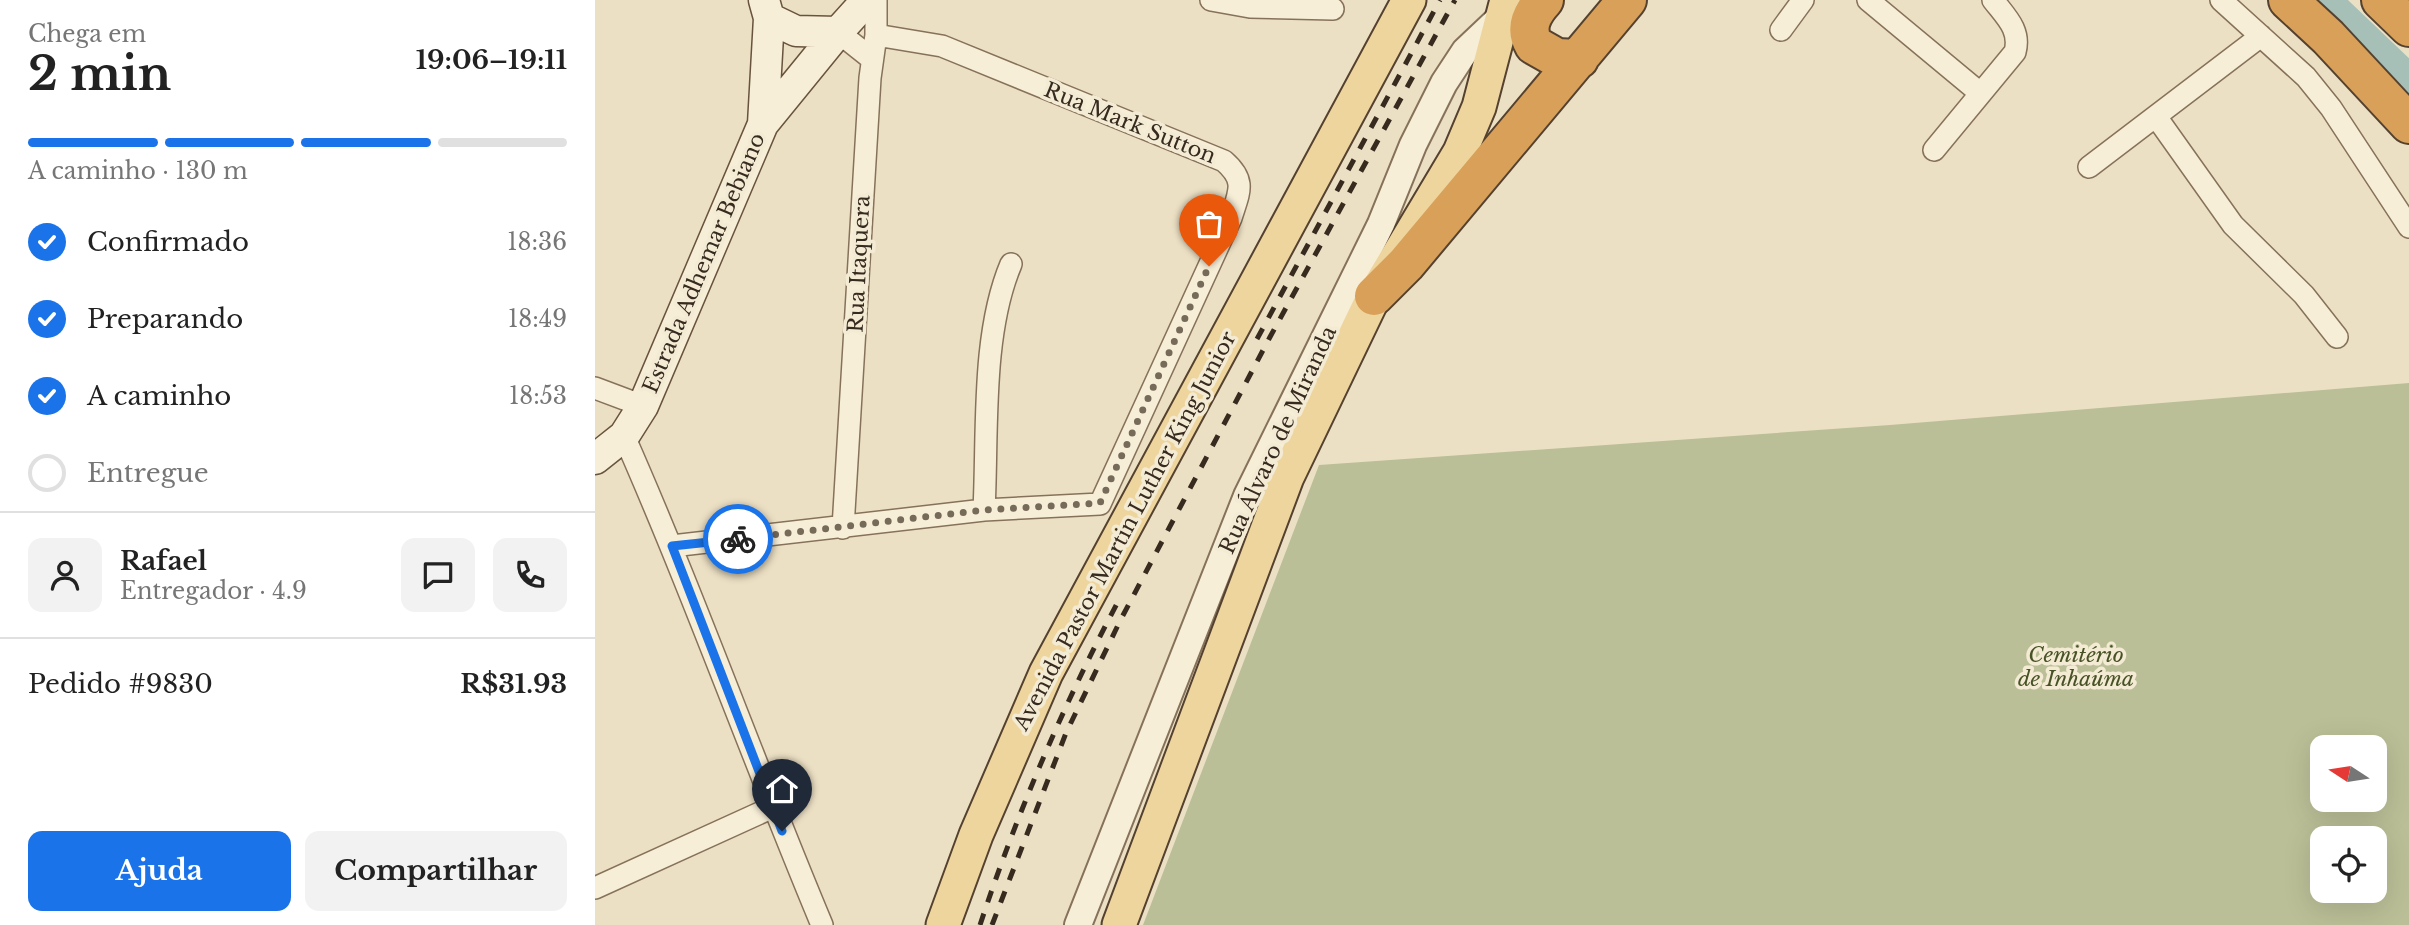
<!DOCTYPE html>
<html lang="pt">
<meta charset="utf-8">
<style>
:root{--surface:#fff;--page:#f2f2f2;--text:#222;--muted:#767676;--line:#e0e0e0;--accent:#1a73e8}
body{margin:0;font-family:"Libre Baskerville",serif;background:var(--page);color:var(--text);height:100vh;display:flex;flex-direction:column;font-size:26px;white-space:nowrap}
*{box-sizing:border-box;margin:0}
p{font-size:23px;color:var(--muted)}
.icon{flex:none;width:38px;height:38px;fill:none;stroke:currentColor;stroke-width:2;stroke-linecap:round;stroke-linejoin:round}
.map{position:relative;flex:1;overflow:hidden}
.side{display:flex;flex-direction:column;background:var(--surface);width:595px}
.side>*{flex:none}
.needle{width:46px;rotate:282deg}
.tools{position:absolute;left:1715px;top:735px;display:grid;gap:14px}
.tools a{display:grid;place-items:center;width:77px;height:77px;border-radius:14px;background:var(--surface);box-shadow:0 7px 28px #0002;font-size:35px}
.pin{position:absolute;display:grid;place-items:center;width:60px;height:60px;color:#fff;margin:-72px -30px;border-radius:50% 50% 50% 0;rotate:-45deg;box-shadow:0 0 7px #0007}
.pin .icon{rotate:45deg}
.courier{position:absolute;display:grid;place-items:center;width:70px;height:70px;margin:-35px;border:5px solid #1a73e8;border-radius:50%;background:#fff;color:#222;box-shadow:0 2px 9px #0007}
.headline em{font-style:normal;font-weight:800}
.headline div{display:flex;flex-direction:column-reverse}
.headline{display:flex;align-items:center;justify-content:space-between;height:119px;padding:0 28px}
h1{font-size:46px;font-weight:800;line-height:52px}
.bar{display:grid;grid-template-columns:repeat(4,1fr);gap:10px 7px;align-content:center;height:84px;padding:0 28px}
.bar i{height:9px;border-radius:5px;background:var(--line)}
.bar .active{background:var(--accent)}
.bar p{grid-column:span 4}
.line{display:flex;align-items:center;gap:18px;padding:0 28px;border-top:2px solid var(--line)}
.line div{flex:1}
.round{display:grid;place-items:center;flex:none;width:74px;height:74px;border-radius:14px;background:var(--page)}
ol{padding:0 28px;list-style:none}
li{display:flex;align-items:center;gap:21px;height:77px}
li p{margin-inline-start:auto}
li .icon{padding:7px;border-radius:50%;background:var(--accent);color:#fff;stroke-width:4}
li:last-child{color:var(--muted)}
li i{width:38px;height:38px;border:4px solid var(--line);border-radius:50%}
.action{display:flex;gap:14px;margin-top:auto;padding:14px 28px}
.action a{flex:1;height:80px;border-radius:14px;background:var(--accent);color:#fff;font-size:28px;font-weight:800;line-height:80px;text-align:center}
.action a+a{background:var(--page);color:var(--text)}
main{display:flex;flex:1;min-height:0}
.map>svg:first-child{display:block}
.cemetery{fill:#babf97;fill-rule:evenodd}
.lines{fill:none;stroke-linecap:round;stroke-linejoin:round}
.river{stroke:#a6c0b8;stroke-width:33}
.minor-casing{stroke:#86725b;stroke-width:24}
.tertiary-casing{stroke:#86725b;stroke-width:30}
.secondary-casing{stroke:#68533e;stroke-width:33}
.primary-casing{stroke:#54412f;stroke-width:37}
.motorway-casing{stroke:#54412f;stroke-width:42}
.minor{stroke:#f7eed7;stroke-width:21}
.tertiary{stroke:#f7eed7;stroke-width:26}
.secondary{stroke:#f7eed7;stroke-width:30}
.primary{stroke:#eed59e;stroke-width:33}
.motorway{stroke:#d8a058;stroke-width:38}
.rail{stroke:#372a1f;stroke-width:5;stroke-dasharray:12 12;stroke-linecap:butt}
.done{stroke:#766a59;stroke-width:7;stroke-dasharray:0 12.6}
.route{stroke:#1a73e8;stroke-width:9}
.labels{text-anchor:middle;stroke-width:7;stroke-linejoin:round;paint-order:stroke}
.street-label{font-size:21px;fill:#372a1f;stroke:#f4ebd4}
.park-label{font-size:21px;font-style:italic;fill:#475226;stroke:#f4ebd4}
</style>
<main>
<section class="side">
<div class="headline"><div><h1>2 min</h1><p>Chega em</p></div><em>19:06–19:11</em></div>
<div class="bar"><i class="active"></i><i class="active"></i><i class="active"></i><i></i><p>A caminho · 130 m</p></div>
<ol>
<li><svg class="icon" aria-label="check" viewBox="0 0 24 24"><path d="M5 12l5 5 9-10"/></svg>Confirmado<p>18:36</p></li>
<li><svg class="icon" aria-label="check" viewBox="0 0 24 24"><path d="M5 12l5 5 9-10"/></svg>Preparando<p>18:49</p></li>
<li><svg class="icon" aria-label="check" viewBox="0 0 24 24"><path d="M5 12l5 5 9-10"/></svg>A caminho<p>18:53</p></li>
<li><i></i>Entregue</li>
</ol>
<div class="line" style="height:126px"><a class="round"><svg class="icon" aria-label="person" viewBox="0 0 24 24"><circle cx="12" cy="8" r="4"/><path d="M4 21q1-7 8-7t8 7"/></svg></a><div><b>Rafael</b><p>Entregador · 4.9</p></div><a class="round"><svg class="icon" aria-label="chat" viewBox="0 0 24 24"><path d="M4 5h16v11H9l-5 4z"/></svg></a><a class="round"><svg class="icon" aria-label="phone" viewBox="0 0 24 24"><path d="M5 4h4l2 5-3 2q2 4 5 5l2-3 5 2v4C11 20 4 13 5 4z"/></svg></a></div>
<div class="line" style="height:91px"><div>Pedido #9830</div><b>R$31.93</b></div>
<div class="action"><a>Ajuda</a><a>Compartilhar</a></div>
</section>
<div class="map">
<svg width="1814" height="925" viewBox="0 0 1814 925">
<rect width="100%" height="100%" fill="#ece0c4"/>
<path class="cemetery" d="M 1814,383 L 1814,925 L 548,925 L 724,465 L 1295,425 ZM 1727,747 L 1780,747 L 1780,800 L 1727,800 ZM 1727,838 L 1780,838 L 1780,891 L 1727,891 Z"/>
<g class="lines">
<path class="river" d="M 1729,0 L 1814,81"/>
<defs>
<path id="minor" d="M 616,0 L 655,7 L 738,9
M 1273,0 L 1385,93
M 1626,0 L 1711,77 L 1736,108 L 1814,227
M 1186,30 L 1208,0
M 243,32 L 277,59
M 1562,118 L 1638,225 L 1709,295 L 1742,337
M 1339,150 L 1420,52 C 1426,30 1411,17 1398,0
M 1494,167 L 1666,36
M 0,388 L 48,406
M 29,436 C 100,597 159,763 227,925
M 389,510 C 393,433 386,335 416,264
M 248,528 L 275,78 L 281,35 L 281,0
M 77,546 L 389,510 L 505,504 L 636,218 C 644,192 652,181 629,161 L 347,46 L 281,35
M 0,888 L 178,807"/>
<path id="tertiary" d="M 483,925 L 652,496 L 786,224 L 818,145 L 849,83 L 870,51 L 907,16"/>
<path id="secondary" d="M 174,18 L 201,31 L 243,32
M 168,124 L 174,18 L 169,0
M 0,459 L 29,436 L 48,406 L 168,124 L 243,32 L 272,0"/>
<path id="primary" d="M 348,925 L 381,835 L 451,673 L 814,0
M 524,925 L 692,477 L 779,296 L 865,152 L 884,107 L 912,0"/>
<path id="motorway" d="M 949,0 C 937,13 929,28 939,45 L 962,58 L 984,59
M 1693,0 L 1733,37 L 1814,124
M 1786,0 L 1814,27
M 779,296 L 811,264 L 1032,0"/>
</defs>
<use href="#minor" class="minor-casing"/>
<use href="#tertiary" class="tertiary-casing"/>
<use href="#secondary" class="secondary-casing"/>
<use href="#primary" class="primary-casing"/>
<use href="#motorway" class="motorway-casing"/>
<use href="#minor" class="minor"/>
<use href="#tertiary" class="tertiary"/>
<use href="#secondary" class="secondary"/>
<use href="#primary" class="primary"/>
<use href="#motorway" class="motorway"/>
<path class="rail" d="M 662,339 L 845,0
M 385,925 C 422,813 469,703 525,598
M 397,925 L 471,733 L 525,621 L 675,337 L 860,0"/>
</g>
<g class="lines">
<path class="done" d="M 143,539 L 389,510 L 505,503 L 614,266"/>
<path class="route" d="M 143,539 L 77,546 L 187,831"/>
</g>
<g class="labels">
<g class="street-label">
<text transform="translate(535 123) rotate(22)" y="7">Rua Mark Sutton</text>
<text transform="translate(109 263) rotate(-67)" y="7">Estrada Adhemar Bebiano</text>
<text transform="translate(264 264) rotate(-87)" y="7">Rua Itaquera</text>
<text transform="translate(683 440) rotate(-65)" y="7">Rua Álvaro de Miranda</text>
<text transform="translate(530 531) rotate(-62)" y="7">Avenida Pastor Martin Luther King Junior</text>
</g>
<g class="park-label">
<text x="1481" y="662">Cemitério<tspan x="1481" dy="24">de Inhaúma</tspan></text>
</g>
</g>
</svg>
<div class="tools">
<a><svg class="needle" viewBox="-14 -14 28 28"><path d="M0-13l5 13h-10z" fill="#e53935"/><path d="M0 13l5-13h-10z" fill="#767676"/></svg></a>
<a><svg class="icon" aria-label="locate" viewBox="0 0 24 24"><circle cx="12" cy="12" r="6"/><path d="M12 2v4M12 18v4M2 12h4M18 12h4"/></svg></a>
</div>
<div class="pin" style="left:614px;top:266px;background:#ea580c"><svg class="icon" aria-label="bag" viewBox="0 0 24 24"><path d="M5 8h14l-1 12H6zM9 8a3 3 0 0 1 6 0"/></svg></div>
<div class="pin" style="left:187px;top:831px;background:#1f2937"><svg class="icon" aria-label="home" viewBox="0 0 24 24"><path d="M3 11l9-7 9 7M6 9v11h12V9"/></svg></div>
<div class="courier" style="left:143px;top:539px"><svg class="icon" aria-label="bike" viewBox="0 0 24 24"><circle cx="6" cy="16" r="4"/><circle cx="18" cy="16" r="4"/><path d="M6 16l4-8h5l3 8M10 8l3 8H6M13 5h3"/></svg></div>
</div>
</main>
